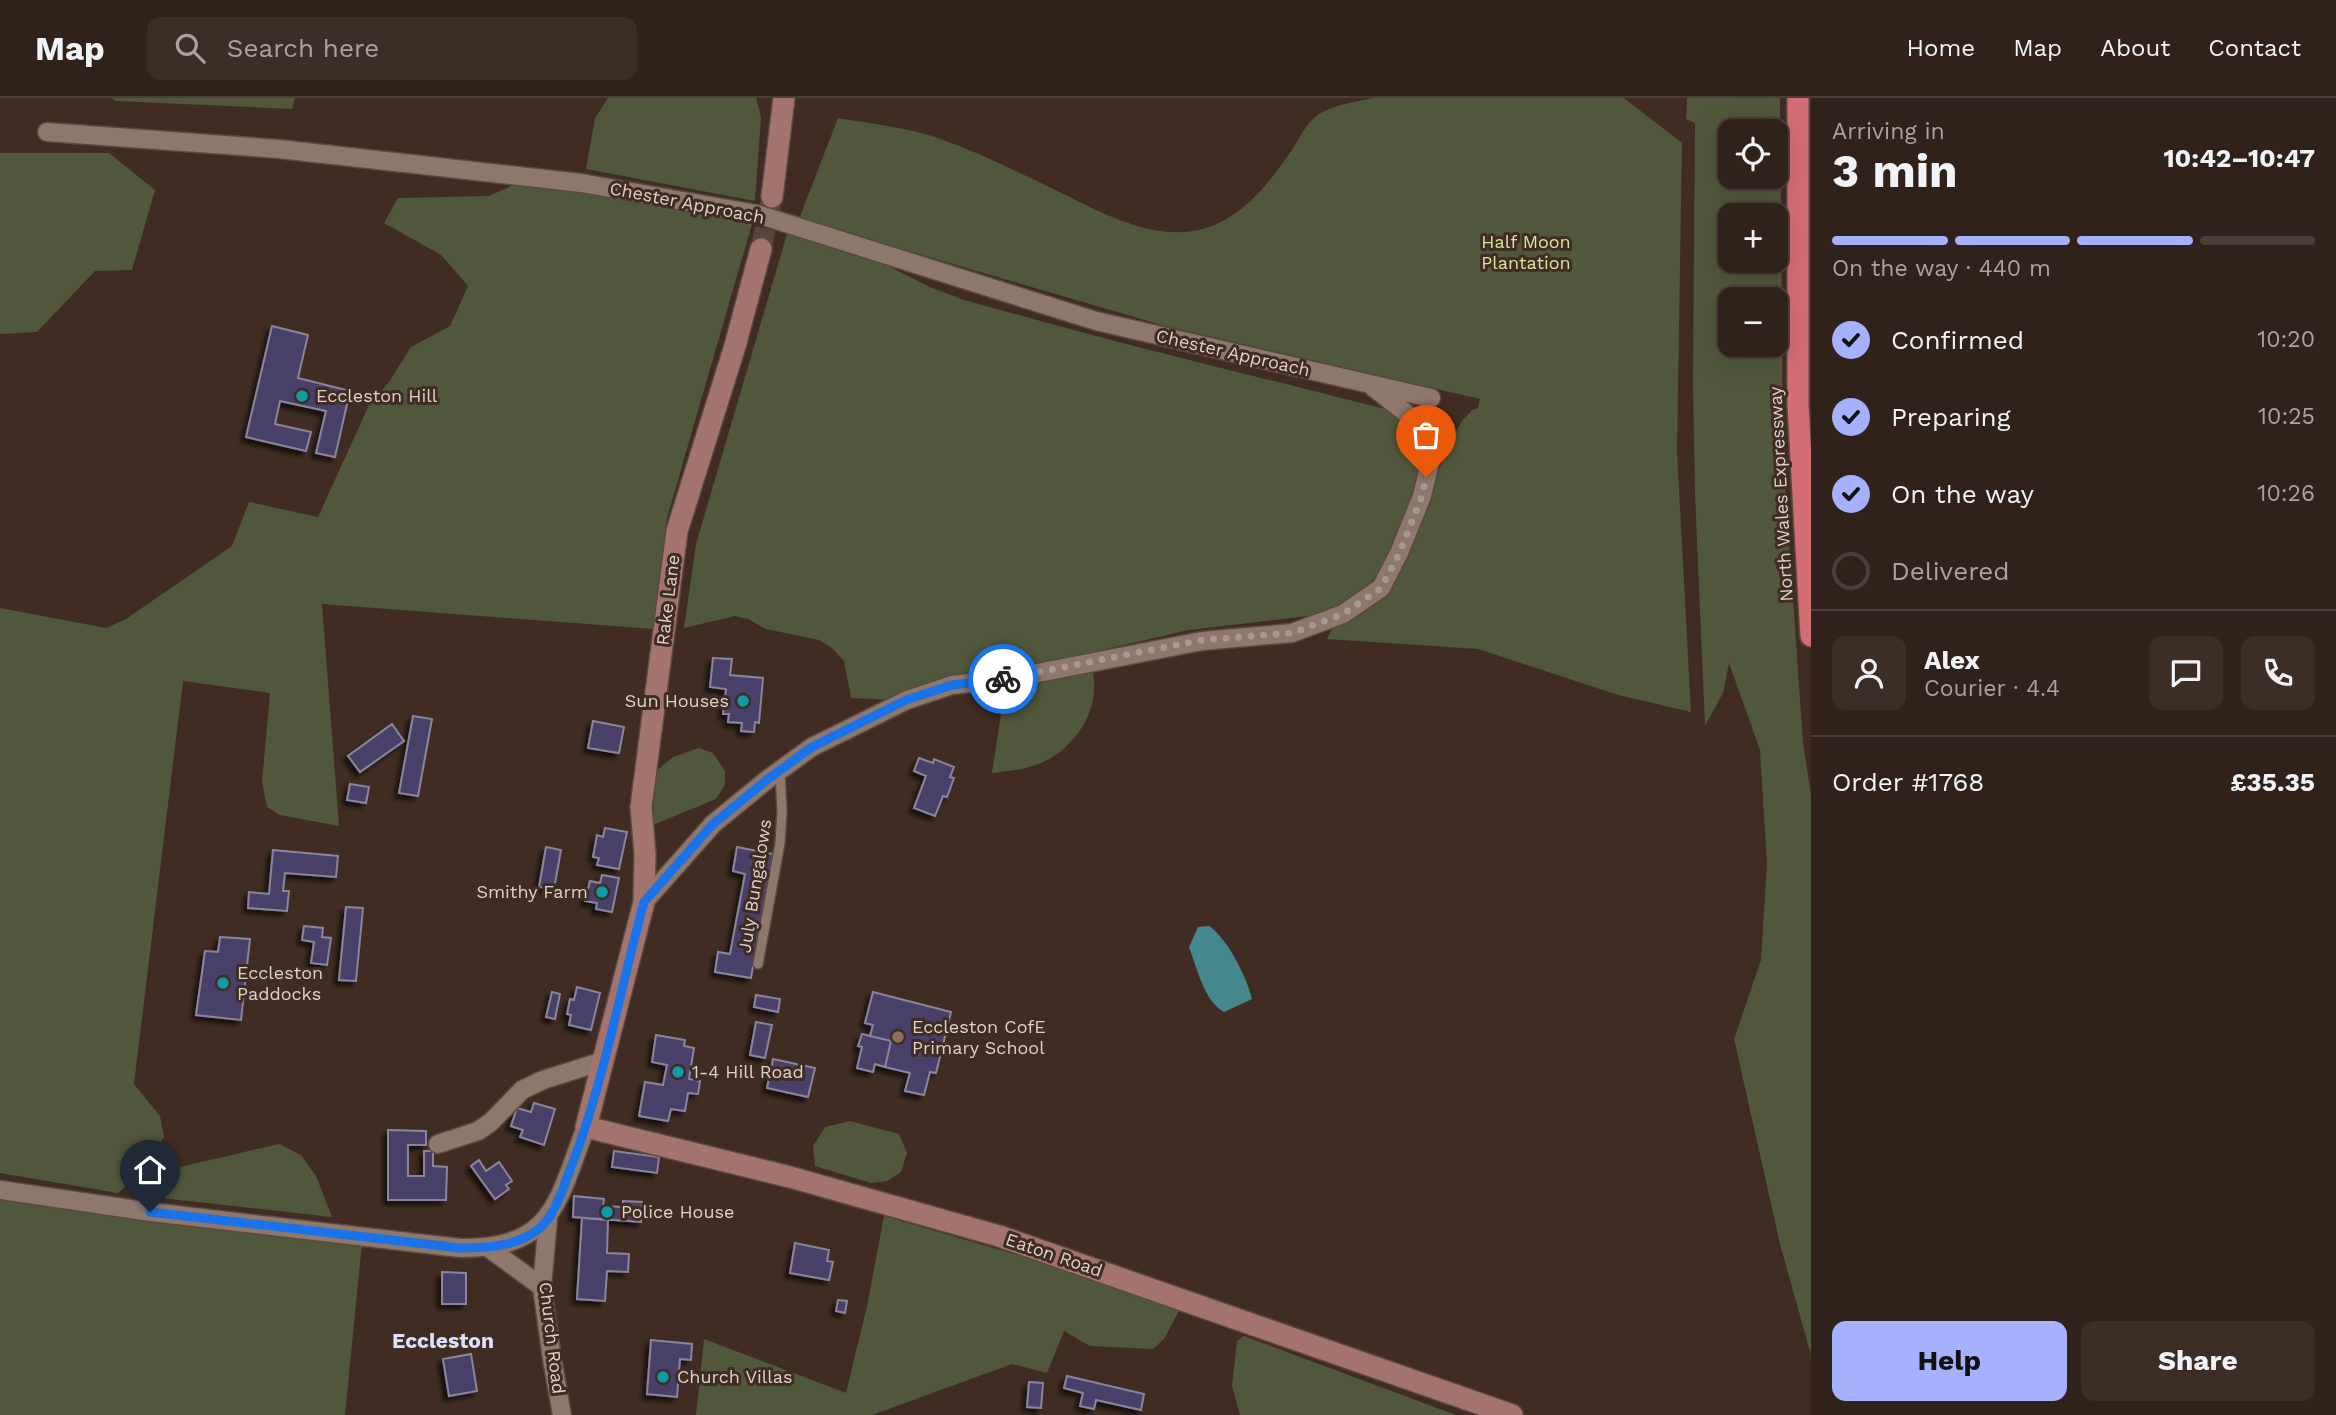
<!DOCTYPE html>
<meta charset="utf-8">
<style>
:root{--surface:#30211a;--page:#3c2e27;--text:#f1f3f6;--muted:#a8a3a2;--line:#4b3e39;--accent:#a5b1fc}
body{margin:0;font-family:"Work Sans",sans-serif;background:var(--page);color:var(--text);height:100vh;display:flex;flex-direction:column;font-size:26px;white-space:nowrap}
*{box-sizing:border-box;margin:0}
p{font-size:23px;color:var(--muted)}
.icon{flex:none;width:38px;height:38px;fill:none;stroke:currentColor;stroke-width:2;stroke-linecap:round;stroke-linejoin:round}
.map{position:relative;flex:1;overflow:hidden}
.sheet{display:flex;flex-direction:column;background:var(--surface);width:525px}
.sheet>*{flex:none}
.tools{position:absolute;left:1718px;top:21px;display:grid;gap:14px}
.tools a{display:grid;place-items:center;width:70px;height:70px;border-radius:14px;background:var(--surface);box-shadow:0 7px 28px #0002,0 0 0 2px var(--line);font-size:35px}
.pin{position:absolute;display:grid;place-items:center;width:60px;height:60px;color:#fff;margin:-72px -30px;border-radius:50% 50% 50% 0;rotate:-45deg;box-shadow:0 0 7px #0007}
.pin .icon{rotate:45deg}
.courier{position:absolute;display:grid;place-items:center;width:70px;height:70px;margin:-35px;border:5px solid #1a73e8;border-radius:50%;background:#fff;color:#222;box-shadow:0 2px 9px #0007}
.headline em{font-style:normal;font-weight:700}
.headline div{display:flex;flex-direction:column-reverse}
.headline{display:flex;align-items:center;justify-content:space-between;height:119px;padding:0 21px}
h1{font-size:46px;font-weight:700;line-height:52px}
.bar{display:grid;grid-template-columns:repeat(4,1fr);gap:10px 7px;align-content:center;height:84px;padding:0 21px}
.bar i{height:9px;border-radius:5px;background:var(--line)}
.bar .selected{background:var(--accent)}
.bar p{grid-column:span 4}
.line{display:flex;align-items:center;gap:18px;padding:0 21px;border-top:2px solid var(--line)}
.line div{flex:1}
.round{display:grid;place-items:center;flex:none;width:74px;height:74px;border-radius:14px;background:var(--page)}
ol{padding:0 21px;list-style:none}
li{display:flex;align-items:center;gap:21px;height:77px}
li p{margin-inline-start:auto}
li .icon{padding:7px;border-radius:50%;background:var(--accent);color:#111;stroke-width:4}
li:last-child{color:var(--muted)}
li i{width:38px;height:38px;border:4px solid var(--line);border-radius:50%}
.button{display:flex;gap:14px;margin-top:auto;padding:14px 21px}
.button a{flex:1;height:80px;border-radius:14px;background:var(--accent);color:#111;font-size:28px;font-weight:700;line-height:80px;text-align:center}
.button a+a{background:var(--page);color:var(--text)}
header{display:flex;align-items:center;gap:42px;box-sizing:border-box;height:98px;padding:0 35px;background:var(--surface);border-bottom:2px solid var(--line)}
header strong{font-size:33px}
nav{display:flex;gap:38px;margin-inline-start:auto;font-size:24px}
.search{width:490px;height:63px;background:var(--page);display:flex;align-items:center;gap:18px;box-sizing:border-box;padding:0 24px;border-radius:14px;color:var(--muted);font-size:26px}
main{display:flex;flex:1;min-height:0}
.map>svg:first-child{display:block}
.green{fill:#51573a;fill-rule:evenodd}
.water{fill:#44878c}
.building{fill:#484069;stroke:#89859c;stroke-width:2;filter:url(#shadow)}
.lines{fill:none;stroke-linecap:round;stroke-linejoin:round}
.secondary-tunnel{stroke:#58453b;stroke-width:21;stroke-dasharray:21 10;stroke-linecap:butt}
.lane-casing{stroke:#5a4941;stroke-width:12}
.street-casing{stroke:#5a4941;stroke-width:21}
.secondary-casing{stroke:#5a4941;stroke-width:24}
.highway-casing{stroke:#5a4941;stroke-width:24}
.lane{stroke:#8e776b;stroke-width:9}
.street{stroke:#8e776b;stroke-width:18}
.secondary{stroke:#a3746e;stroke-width:21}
.highway{stroke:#d36d74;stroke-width:21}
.done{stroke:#a79890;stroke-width:7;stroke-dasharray:0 12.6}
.route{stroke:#1a73e8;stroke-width:9}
.culture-dot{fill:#0f9aa8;stroke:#402c22;stroke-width:2.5}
.education-dot{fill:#8d6e63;stroke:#402c22;stroke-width:2.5}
.labels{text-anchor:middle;stroke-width:6;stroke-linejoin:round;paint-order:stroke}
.street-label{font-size:18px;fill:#dfd2cb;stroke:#402c22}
.park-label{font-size:18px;fill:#d8e59a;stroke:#402c22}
.poi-label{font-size:18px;fill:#dfd2cb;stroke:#402c22;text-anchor:start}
.quarter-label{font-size:21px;font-weight:bold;fill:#dbe1fe;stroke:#402c22}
</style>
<header>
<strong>Map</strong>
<div class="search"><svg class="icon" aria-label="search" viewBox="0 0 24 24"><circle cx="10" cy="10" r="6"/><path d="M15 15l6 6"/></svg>Search here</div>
<nav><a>Home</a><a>Map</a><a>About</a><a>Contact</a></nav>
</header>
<main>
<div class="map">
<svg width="1811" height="1317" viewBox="0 0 1811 1317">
<defs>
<filter id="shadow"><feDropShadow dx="-4.5" dy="4.5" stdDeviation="2" flood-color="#0009"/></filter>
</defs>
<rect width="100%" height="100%" fill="#402c22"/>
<path class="green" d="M 110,0 L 295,0 L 292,11 L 116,3 Z
M 608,0 L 756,0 L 761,19 L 755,103 L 586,71 L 595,20 Z
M 1372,0 L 1624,0 L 1682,45 L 1677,354 L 1691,614 L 1618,597 L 1478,551 L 1327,541 L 1335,525 L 1397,474 L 1416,438 L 1447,349 L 1462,323 L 1472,312 L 1478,310 L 1480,301 L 1165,228 L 799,121 L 838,20 C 871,26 906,29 938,40 C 975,53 1010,70 1045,87 C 1092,109 1152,147 1206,130 C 1244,118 1270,84 1291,53 C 1298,43 1304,30 1312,22 C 1326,7 1353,5 1372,0 Z
M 1687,0 L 1780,0 L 1783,355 L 1803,645 L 1811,697 L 1811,1257 L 1780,1146 L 1734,941 L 1761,862 L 1767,765 L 1760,652 L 1729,565 L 1723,595 L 1705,628 L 1695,396 L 1693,285 L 1695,25 L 1686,21 ZM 1731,33 L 1776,33 L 1776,79 L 1731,79 ZM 1731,117 L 1776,117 L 1776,163 L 1731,163 ZM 1731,201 L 1776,201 L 1776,247 L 1731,247 Z
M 0,55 L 109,55 L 155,92 L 132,172 L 95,173 L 37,234 L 0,236 Z
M 516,86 L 573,91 L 752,126 L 667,420 L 653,531 L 322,506 L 339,728 L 280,717 L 267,709 L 262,684 L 270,595 L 183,583 L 134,986 L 160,1018 L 164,1039 L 131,1084 L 118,1095 L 0,1075 L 0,510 L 106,530 L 126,521 L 232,448 L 249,404 L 318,419 L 369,307 L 389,284 L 411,249 L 450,228 L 468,188 L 441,157 L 384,125 L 398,100 L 489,98 Z
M 787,136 L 878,163 L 930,189 L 964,202 L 1122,245 L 1421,320 L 1429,325 L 1432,331 L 1423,380 L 1394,457 L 1376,479 L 1359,496 L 1325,516 L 1189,532 L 1080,557 L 942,584 L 895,602 L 851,600 L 844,563 L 832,550 L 819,542 L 766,531 L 748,521 L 735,518 L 684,530 L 696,446 Z
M 1092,571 C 1103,610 1074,654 1036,667 C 1022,672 1007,673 992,675 L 1005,590 Z
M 699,650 L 713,655 L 725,673 L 725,687 L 716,701 L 653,727 L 655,674 L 673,659 Z
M 850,1023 L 899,1036 L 907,1055 L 901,1074 L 887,1083 L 871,1085 L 815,1068 L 813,1048 L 825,1029 Z
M 279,1046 L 301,1057 L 316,1078 L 332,1119 L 143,1098 L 163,1073 Z
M 0,1101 C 120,1120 241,1134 362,1145 L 345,1317 L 0,1317 Z
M 884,1118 L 1041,1164 L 1180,1211 L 1164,1241 L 1153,1251 L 1090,1248 L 1064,1233 L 1047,1275 L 1012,1266 L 872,1317 L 696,1317 L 704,1241 L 846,1295 L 867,1208 Z
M 1244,1238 L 1456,1317 L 1240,1317 L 1232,1288 L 1237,1243 Z"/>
<path class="water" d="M 1209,828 C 1227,840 1247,879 1252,901 L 1224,914 C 1204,903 1197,870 1189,849 L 1198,829 Z"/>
<path class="building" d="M 272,228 L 308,237 L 298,280 L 350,293 L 335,359 L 316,355 L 326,313 L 280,303 L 275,326 L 311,334 L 306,353 L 246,339 Z
M 713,560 L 732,561 L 730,577 L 763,580 L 759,625 L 755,624 L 754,634 L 741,633 L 742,625 L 728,624 L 729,616 L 723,616 L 726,591 L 710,589 Z
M 413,618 L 432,621 L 418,698 L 399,695 Z
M 593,623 L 624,629 L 619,655 L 588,650 Z
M 392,626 L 404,643 L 360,674 L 348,658 Z
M 919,660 L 933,665 L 934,661 L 954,669 L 950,679 L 954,680 L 947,699 L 943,698 L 935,718 L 914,710 L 926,678 L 914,673 Z
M 350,686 L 369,689 L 366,705 L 347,702 Z
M 605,730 L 627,734 L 619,771 L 597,767 L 599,760 L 593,759 L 597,737 L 603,739 Z
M 546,749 L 561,752 L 554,791 L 539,789 Z
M 737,749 L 773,756 L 751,880 L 715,874 L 718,854 L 730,856 L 745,776 L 733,773 Z
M 273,752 L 338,758 L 336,779 L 285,775 L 283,793 L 289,793 L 287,813 L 248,810 L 249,794 L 269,796 Z
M 602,777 L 619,780 L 612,814 L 596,811 L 597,805 L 585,803 L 590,783 L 600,785 Z
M 346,809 L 363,810 L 356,883 L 339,882 Z
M 304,828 L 323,830 L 322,839 L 331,840 L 327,867 L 311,865 L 314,844 L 302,842 Z
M 220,839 L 250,841 L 241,922 L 196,917 L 205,853 L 218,854 Z
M 577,889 L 600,895 L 591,932 L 569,927 L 571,917 L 567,916 L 570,901 L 574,902 Z
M 552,894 L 560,896 L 555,921 L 546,919 Z
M 873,894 L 951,914 L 936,975 L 930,974 L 924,997 L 905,993 L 910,975 L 885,969 L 891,943 L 870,938 L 873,927 L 865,925 Z
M 756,897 L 780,901 L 778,914 L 754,909 Z
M 756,924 L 772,927 L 765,960 L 750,957 Z
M 862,936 L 891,943 L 885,969 L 875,966 L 873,974 L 857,970 L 862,949 L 858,948 Z
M 656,937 L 685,942 L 684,948 L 694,950 L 689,981 L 700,983 L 698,996 L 688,995 L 685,1013 L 671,1011 L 668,1023 L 639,1018 L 645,984 L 663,987 L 667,967 L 652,964 Z
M 773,961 L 815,970 L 808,999 L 767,990 Z
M 534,1005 L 555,1011 L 544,1047 L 520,1039 L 523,1032 L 511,1028 L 517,1010 L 531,1014 Z
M 388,1032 L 426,1033 L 426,1047 L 408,1047 L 408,1078 L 424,1078 L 424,1053 L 433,1053 L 433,1068 L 447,1069 L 446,1102 L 388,1102 Z
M 614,1053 L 659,1059 L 657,1075 L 612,1069 Z
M 479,1062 L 486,1073 L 499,1064 L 512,1083 L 506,1087 L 509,1091 L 495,1101 L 471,1068 Z
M 574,1098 L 604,1101 L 603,1108 L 623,1109 L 623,1103 L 642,1104 L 641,1124 L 573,1119 Z
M 582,1120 L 608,1122 L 607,1155 L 629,1156 L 628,1174 L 607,1173 L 605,1203 L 577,1201 Z
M 795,1145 L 829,1152 L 827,1163 L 833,1164 L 829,1182 L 790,1175 Z
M 442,1174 L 466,1175 L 466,1206 L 442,1206 Z
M 838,1202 L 847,1203 L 845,1215 L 836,1213 Z
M 651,1242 L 692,1246 L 691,1262 L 680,1261 L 677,1299 L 647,1296 Z
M 471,1256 L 477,1293 L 449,1298 L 443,1261 Z
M 1067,1278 L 1144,1296 L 1141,1312 L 1096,1302 L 1094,1311 L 1080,1308 L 1083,1295 L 1064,1290 Z
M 1029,1284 L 1043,1285 L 1041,1310 L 1027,1309 Z"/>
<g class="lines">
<path class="secondary-tunnel" d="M 761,151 L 772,99"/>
<defs>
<path id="lane" d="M 758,866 L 780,745 L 782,713 L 780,674"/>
<path id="street" d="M 47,34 L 279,51 L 581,85 L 757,116 L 1096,223 L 1431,300
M 644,804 L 713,726 L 768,681 L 812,649 L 907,602 L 952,587 L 1012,580 L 1202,543 L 1292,535 L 1343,516 L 1381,490 L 1399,455 L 1422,398 L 1431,360 L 1427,338 L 1407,316 L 1373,289
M 438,1046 L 478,1033 L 491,1024 L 522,992 L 543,982 L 603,963
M 0,1092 L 151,1114 L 460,1150 C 554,1151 557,1104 586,1029
M 548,1121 L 542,1189 L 552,1261 L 562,1317
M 490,1151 L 542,1189"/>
<path id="secondary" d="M 772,99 L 784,0
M 761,151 L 735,248 L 677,433 L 641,709 L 645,756 L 644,804 L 586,1029 L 790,1079 L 999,1138 L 1512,1317"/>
<path id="highway" d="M 1798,0 L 1798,307 L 1811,538"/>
</defs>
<use href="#lane" class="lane-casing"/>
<use href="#street" class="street-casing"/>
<use href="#secondary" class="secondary-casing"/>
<use href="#highway" class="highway-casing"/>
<use href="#lane" class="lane"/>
<use href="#street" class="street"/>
<use href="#secondary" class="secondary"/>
<use href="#highway" class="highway"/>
</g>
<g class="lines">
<path class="done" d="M 1003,581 L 1202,542 L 1292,535 L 1343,516 L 1381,490 L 1399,456 L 1422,398 L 1426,379"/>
<path class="route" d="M 150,1114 L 460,1150 C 490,1150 528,1148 548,1121 C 559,1106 565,1084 572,1067 C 604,983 620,892 644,804 L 713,726 L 768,681 L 812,649 L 906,602 L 952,587 L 1003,581"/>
</g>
<g class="culture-dot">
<circle cx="302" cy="298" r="7"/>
<circle cx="743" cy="603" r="7"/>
<circle cx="602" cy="794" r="7"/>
<circle cx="223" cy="885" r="7"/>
<circle cx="678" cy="974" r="7"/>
<circle cx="607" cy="1114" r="7"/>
<circle cx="663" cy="1279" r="7"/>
</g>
<circle class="education-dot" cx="898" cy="939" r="7"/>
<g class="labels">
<g class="street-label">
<text transform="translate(687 105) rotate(11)" y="6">Chester Approach</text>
<text transform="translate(1233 255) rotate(13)" y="6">Chester Approach</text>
<text transform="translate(1781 396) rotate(-93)" y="6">North Wales Expressway</text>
<text transform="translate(668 502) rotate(-83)" y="6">Rake Lane</text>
<text transform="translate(755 788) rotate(-81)" y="6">July Bungalows</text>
<text transform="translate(1054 1157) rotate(19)" y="6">Eaton Road</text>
<text transform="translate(552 1240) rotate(83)" y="6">Church Road</text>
</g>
<g class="park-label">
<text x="1526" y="150">Half Moon<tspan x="1526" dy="21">Plantation</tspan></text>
</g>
<g class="poi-label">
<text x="316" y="304">Eccleston Hill</text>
<text x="729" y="609" text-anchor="end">Sun Houses</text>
<text x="588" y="800" text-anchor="end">Smithy Farm</text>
<text x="237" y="881">Eccleston<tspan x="237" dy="21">Paddocks</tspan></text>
<text x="912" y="935">Eccleston CofE<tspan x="912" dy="21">Primary School</tspan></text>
<text x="692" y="980">1-4 Hill Road</text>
<text x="621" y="1120">Police House</text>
<text x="677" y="1285">Church Villas</text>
</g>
<g class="quarter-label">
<text x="443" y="1250">Eccleston</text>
</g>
</g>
</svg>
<div class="tools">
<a><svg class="icon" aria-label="locate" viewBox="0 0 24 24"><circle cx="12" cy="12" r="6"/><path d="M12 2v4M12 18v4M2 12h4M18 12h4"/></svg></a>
<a>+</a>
<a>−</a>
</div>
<div class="pin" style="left:1426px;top:379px;background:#ea580c"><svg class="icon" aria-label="bag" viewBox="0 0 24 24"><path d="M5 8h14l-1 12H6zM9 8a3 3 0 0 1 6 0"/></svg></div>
<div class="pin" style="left:150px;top:1114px;background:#1f2937"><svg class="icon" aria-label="home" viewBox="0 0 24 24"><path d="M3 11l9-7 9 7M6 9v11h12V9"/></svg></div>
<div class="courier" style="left:1003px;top:581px"><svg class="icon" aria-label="bike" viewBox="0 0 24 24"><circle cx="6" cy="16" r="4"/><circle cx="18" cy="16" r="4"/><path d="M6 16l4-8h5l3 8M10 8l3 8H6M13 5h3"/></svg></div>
</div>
<section class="sheet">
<div class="headline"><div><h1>3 min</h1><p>Arriving in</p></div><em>10:42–10:47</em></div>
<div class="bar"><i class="selected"></i><i class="selected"></i><i class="selected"></i><i></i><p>On the way · 440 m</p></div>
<ol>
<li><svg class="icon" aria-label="check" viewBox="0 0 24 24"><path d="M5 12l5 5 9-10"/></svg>Confirmed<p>10:20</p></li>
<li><svg class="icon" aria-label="check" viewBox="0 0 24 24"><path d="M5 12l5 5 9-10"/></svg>Preparing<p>10:25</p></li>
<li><svg class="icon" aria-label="check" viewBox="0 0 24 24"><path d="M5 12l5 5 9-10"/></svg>On the way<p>10:26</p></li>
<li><i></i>Delivered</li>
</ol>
<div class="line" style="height:126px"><a class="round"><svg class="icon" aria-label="person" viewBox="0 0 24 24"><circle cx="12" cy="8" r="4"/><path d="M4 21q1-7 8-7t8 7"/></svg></a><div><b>Alex</b><p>Courier · 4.4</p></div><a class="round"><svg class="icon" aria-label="chat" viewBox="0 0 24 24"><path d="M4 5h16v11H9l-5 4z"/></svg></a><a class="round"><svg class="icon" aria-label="phone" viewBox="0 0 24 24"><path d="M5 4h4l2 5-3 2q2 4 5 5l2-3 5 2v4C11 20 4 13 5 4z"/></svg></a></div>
<div class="line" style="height:91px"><div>Order #1768</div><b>£35.35</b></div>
<div class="button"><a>Help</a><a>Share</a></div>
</section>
</main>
